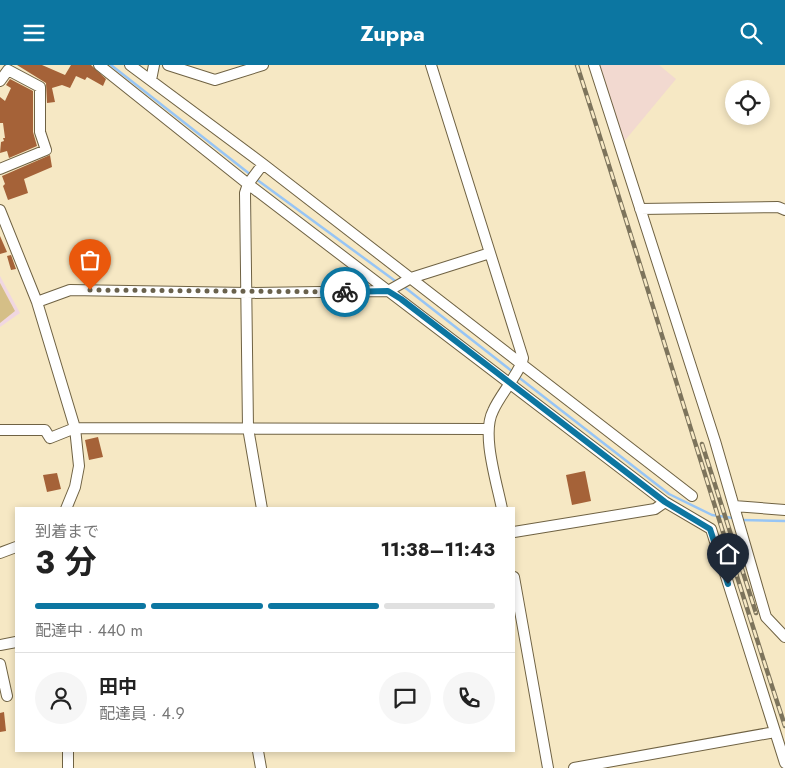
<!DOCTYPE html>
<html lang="ja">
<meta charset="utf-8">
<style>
:root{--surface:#fff;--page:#f6f6f6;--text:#222;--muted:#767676;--line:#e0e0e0;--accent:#0c76a1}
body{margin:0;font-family:Jost,"Noto Sans JP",sans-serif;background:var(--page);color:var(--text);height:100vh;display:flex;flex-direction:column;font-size:19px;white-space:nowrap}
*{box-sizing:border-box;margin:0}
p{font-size:16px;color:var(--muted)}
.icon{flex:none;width:28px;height:28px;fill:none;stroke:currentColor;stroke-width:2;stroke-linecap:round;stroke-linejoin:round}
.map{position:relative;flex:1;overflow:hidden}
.side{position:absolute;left:15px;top:442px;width:500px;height:245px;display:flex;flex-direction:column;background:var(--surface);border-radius:0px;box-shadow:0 2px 8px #0003}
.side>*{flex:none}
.buttons{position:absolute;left:725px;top:15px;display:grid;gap:10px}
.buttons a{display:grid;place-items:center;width:45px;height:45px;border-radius:50%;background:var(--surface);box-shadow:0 2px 8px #0003;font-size:25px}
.pin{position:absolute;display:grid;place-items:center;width:42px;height:42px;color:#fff;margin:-51px -21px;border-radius:50% 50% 50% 0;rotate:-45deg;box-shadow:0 0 5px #0007}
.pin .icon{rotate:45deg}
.courier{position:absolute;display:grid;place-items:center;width:50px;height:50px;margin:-25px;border:4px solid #0c76a1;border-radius:50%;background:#fff;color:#222;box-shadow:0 1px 6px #0007}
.head em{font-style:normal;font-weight:700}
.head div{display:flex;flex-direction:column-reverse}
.head{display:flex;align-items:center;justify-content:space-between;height:85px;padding:0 20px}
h1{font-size:32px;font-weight:700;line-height:38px}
.bar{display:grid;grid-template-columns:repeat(4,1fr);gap:8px 5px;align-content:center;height:60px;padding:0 20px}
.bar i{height:6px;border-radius:4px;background:var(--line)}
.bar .selected{background:var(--accent)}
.bar p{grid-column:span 4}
.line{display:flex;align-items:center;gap:12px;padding:0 20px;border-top:1px solid var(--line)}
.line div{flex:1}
.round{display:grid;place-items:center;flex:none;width:52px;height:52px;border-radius:26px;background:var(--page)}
header{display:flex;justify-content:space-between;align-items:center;height:65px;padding:0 20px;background:var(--accent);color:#fff;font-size:22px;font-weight:700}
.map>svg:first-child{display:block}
.industrial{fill:#f2d9d0}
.education{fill:#f0d7e1}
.green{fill:#d5bf87}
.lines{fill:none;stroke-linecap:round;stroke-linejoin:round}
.stream{stroke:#97c5f5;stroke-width:2.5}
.building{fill:#a56238}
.minor-casing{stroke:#6f6243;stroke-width:12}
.minor{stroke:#fff;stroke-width:10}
.rail-casing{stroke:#7d745c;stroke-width:4.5}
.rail{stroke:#f6e8c4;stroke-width:2.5;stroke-dasharray:8;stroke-linecap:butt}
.done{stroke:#69614c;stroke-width:5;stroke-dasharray:0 9}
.route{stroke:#0c76a1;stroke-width:6}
</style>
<header><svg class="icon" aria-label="menu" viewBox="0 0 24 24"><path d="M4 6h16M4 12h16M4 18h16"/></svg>Zuppa<svg class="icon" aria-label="search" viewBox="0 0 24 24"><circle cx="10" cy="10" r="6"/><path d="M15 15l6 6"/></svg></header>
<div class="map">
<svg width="785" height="703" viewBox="0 0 785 703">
<rect width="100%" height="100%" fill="#f6e8c4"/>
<path class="industrial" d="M 595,0 L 659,0 L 676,14 L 622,79 Z"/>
<path class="education" d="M 0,211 L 20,248 L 0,262 Z"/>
<path class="green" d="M 0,218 L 15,246 L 0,258 Z"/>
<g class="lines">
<path class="stream" d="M 111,0 L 251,110
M 256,114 L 398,218
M 403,221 L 513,307
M 517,311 L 669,429 L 712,450 L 733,453
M 741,455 L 785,456"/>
</g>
<path class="building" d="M 17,0 L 42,0 L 65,10 L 71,0 L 91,0 L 106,14 L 103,21 L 87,12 L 85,15 L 76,11 L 70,23 L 62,20 L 52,23 L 55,37 L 47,38 L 46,18 Z
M 10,14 L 33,26 L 33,67 L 37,81 L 9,93 L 7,86 L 0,88 L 1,77 L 4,76 L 3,73 L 5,73 L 3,58 L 0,58 L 0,32 L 5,36 L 11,23 L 6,20 Z
M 50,90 L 52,102 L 24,114 L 28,128 L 8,135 L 3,121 L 5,119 L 2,111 Z
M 0,171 L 7,187 L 0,189 Z
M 11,190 L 16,204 L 11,205 L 7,191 Z
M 98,372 L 103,392 L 89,395 L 85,375 Z
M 585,406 L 591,436 L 572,440 L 566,410 Z
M 57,408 L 61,424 L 47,427 L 43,410 Z
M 4,647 L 6,666 L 0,667 L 0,648 Z"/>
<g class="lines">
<defs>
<path id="minor" d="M 99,0 L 248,119 L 665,437
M 130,0 L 263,99 L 692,431
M 168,0 L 215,15 L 263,0
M 431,0 L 523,293 C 521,306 499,331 493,346 C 481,369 497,418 502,444
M 594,0 L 715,376 L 766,552 L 785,572
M 151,15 L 154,0
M 0,16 L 8,5 L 40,22 L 40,67 L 46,85 L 0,104
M 640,144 L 778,142 L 785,145
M 0,145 L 37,237 L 75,363 L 79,401 L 75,422 L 66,444
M 37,237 L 70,225 L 247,228 L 388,226 L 411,213 L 490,188
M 0,365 L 45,365 L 50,373 L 75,363 L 488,364
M 734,441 L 785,445
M 262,444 L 248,363 L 245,128 L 248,119 L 263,99
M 514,467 L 655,444 L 665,437 L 711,464 L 785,698
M 0,488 L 16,482
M 514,512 L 548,703
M 0,580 L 16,577
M 0,599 L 7,631
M 258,686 L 261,703
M 68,703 L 68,686
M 574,703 L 775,667"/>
</defs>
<use href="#minor" class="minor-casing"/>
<use href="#minor" class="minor"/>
<defs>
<path id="rail" d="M 577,0 C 648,220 713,442 785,661
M 702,379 L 756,548"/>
</defs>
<use href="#rail" class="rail-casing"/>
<use href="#rail" class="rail"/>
</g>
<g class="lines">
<path class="done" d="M 90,225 L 345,227"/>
<path class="route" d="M 345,227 L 388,226 L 401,234 L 665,437 L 710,464 L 728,519"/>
</g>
</svg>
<div class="buttons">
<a><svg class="icon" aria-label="locate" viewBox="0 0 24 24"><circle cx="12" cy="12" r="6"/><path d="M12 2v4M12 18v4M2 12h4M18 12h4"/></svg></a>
</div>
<div class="pin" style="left:90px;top:225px;background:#ea580c"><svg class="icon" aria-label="bag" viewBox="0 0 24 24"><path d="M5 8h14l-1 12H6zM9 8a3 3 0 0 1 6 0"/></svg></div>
<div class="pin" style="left:728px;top:519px;background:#1f2937"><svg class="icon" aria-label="home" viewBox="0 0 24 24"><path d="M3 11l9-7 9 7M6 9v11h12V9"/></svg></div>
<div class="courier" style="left:345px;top:227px"><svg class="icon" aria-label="bike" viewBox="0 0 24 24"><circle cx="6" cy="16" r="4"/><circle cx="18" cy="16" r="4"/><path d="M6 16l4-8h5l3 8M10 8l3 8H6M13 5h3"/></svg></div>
<section class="side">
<div class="head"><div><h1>3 分</h1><p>到着まで</p></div><em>11:38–11:43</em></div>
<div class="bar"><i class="selected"></i><i class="selected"></i><i class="selected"></i><i></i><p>配達中 · 440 m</p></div>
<div class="line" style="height:90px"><a class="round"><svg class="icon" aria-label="person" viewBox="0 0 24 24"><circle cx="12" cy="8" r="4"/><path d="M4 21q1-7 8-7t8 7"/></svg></a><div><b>田中</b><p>配達員 · 4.9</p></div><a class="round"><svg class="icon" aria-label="chat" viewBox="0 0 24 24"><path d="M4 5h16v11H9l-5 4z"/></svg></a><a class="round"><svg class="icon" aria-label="phone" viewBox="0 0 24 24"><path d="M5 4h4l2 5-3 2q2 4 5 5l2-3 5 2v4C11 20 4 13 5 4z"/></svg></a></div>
</section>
</div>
